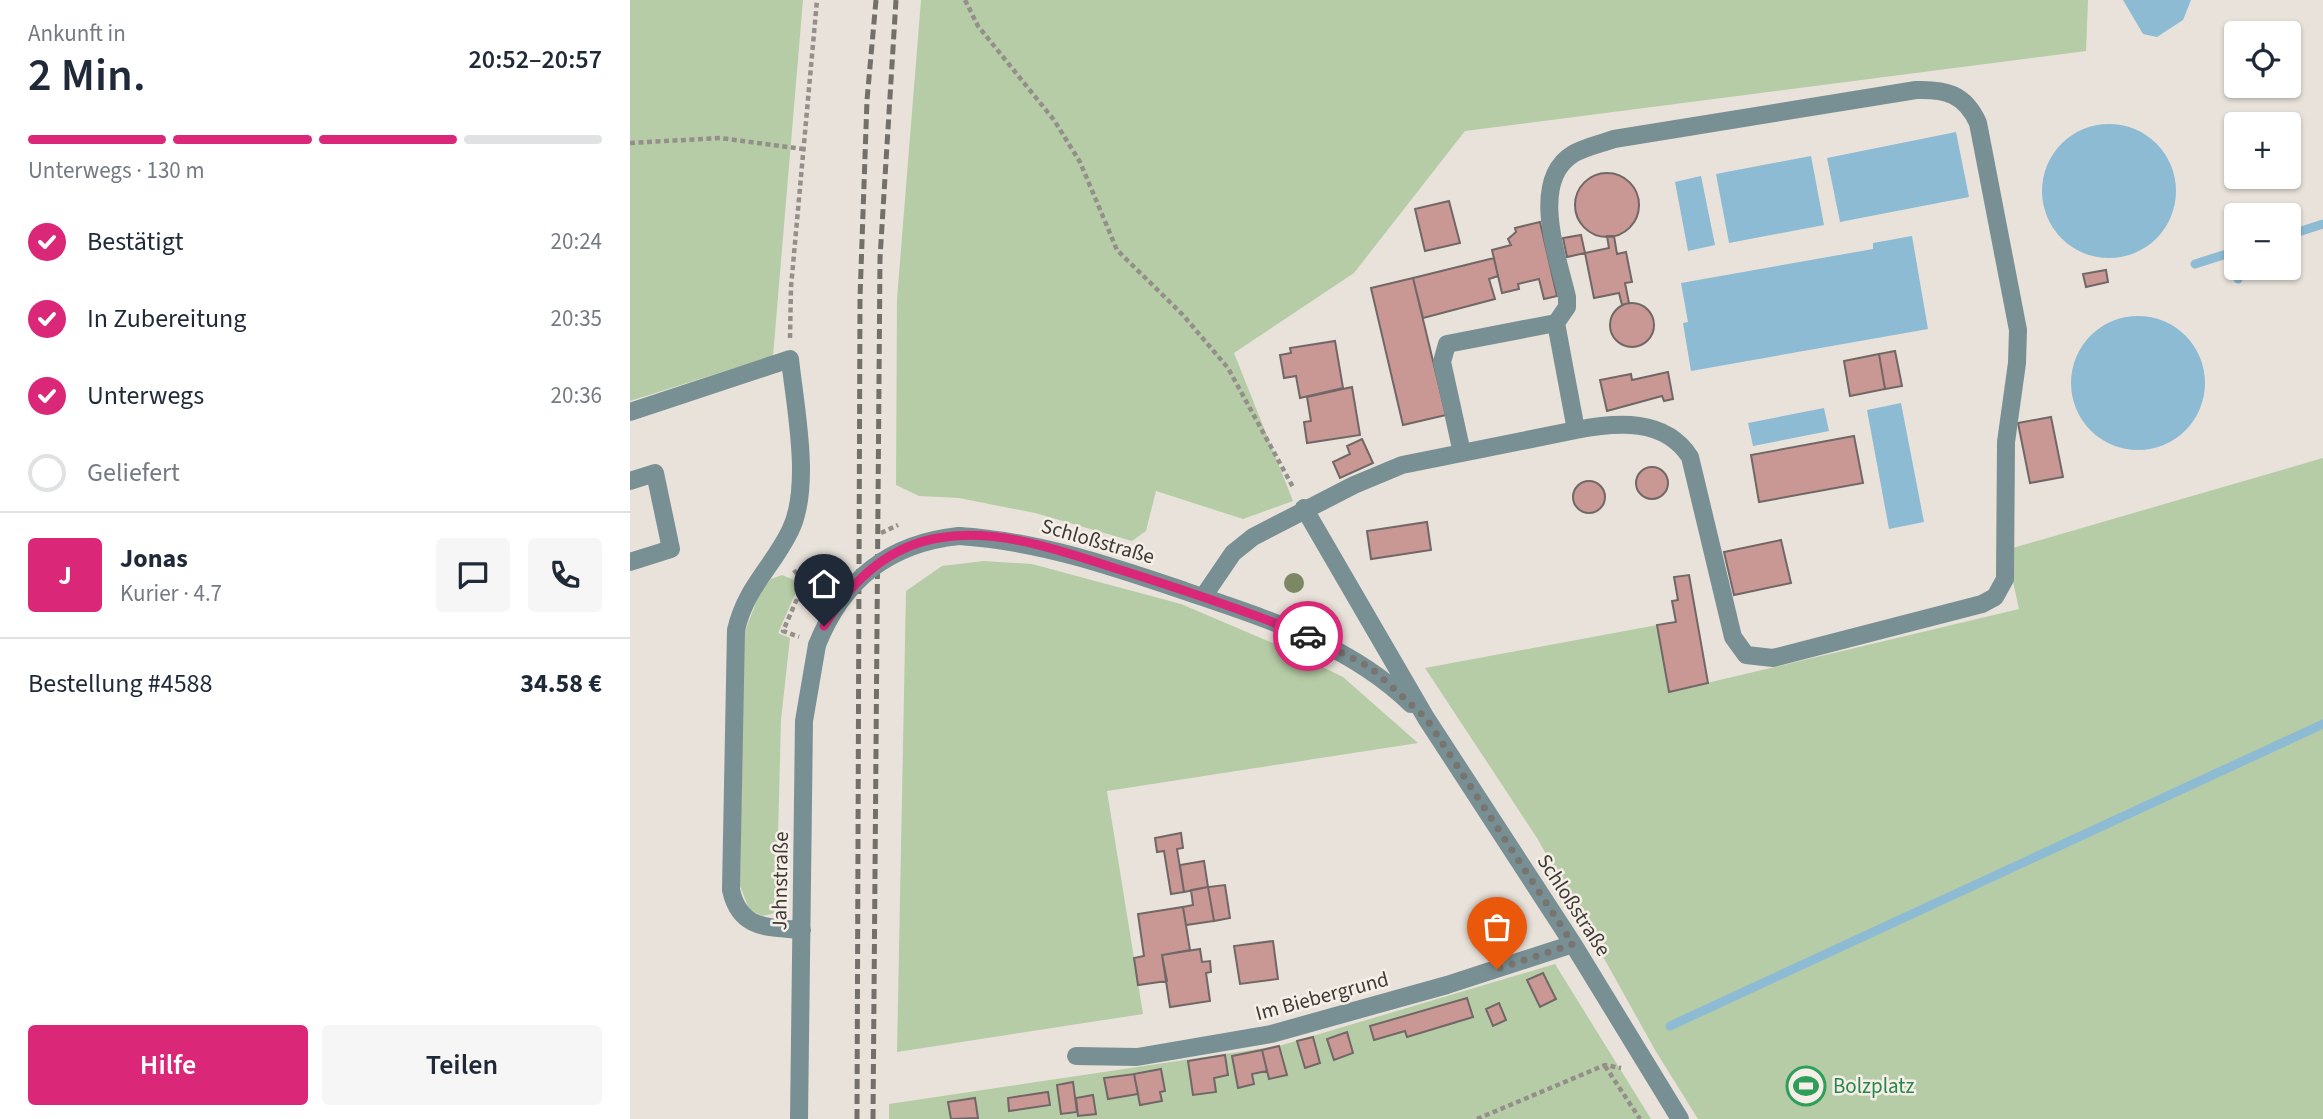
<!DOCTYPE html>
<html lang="de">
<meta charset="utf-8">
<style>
:root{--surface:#fff;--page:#f6f6f7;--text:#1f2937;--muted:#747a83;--line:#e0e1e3;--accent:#db2777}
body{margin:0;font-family:"Source Sans 3",sans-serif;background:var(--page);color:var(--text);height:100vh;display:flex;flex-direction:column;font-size:26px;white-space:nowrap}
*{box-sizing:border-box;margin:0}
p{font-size:23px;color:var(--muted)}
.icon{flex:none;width:38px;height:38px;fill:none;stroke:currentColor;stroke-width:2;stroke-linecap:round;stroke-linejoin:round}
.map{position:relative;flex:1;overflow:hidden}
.sheet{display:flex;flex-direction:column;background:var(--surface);width:630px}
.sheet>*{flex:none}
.tools{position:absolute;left:1594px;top:21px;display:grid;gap:14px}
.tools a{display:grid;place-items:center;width:77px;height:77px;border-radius:7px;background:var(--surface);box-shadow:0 2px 5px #0004;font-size:35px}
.pin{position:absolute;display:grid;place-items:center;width:60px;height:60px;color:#fff;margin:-72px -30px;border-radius:50% 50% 50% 0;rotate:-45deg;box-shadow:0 0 7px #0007}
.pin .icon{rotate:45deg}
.courier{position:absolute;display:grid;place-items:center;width:70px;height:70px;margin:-35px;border:5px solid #db2777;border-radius:50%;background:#fff;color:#222;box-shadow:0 2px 9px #0007}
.head em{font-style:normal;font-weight:600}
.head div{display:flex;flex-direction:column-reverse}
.head{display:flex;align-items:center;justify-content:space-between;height:119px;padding:0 28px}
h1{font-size:46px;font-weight:600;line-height:52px}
.bar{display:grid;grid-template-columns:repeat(4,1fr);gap:10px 7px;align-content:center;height:84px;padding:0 28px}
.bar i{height:9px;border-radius:5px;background:var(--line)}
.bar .selected{background:var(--accent)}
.bar p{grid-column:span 4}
.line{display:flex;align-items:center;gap:18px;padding:0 28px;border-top:2px solid var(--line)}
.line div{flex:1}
.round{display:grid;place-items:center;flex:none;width:74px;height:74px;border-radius:7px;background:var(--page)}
ol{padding:0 28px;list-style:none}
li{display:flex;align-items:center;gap:21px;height:77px}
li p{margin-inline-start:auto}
li .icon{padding:7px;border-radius:50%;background:var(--accent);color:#fff;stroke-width:4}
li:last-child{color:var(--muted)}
li i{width:38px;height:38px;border:4px solid var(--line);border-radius:50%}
.button{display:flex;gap:14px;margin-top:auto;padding:14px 28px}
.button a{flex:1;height:80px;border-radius:7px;background:var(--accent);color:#fff;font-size:28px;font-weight:600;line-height:80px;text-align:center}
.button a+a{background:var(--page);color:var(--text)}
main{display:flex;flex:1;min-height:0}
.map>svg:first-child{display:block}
.green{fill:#b6cca6}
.water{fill:#8dbbd4}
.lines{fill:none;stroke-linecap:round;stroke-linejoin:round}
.stream{stroke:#8dbbd4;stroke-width:9}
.building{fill:#c99895;stroke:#716766;stroke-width:2}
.path{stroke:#948f8a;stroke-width:4.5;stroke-dasharray:5 3.5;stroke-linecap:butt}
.minor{stroke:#788f93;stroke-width:18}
.rail{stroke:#736f6b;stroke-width:5;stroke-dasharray:10 5;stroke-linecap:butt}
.path-bridge{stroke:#948f8a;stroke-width:4.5;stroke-dasharray:5 3.5;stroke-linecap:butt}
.minor-bridge{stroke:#788f93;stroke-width:18}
.tree{fill:#7c8864}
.done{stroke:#78746f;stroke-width:7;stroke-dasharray:0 12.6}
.route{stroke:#db2777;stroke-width:9}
.labels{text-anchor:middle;stroke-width:5;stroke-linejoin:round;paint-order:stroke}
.street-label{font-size:21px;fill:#3c3936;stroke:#f6efe7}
.leisure-label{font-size:21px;fill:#27864d;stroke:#f6efe7;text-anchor:start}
</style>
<main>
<section class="sheet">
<div class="head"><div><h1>2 Min.</h1><p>Ankunft in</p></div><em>20:52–20:57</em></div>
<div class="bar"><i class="selected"></i><i class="selected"></i><i class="selected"></i><i></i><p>Unterwegs · 130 m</p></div>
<ol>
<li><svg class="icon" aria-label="check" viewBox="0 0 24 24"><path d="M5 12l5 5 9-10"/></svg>Bestätigt<p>20:24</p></li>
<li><svg class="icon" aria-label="check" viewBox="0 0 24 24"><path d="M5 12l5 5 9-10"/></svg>In Zubereitung<p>20:35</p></li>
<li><svg class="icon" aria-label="check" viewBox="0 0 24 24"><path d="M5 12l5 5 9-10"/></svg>Unterwegs<p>20:36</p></li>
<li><i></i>Geliefert</li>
</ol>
<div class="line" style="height:126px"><b class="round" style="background:var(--accent);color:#fff">J</b><div><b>Jonas</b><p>Kurier · 4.7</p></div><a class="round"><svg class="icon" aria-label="chat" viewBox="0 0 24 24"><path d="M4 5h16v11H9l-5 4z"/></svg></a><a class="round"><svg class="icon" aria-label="phone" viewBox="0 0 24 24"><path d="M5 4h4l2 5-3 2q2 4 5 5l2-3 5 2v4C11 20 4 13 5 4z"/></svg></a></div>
<div class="line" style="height:91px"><div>Bestellung #4588</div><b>34.58 €</b></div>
<div class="button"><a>Hilfe</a><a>Teilen</a></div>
</section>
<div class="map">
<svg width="1693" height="1119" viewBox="0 0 1693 1119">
<rect width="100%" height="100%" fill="#e8e2da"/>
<path class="green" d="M 0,0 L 173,0 L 143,356 L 0,401 Z
M 291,0 L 1458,0 L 1456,51 L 835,131 L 724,273 L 604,353 L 663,501 L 613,519 L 526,491 L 516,531 L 502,541 L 405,513 L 329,498 L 289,496 L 266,485 L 267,299 Z
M 1693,458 L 1693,1119 L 1068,1119 L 1025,1050 L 907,838 L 795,668 L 1027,625 L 1039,692 L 1389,609 L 1376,550 Z
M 354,561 L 402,564 L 551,604 L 645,644 L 713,677 L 788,743 L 477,791 L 513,1014 L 267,1052 L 276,591 L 312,566 Z
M 152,575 L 164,580 L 166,592 L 148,633 L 160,638 L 151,720 L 146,913 L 132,916 L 119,909 L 110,886 L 113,636 L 131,590 L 141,579 Z
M 925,964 L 1021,1119 L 259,1119 L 259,1104 L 649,1046 Z"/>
<path class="water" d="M 1493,0 L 1561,0 L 1553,20 L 1527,37 L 1513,34 Z
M1412 191a67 67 0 1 1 134 0a67 67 0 1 1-134 0Z
M 1326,132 L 1339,197 L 1210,222 L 1197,158 Z
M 1181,156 L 1194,225 L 1099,243 L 1086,174 Z
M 1071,176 L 1085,245 L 1058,251 L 1045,182 Z
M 1282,236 L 1298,329 L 1061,371 L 1053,323 L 1058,322 L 1051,283 L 1243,249 L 1243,243 Z
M1441 383a67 67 0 1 1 134 0a67 67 0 1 1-134 0Z
M 1271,403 L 1294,522 L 1259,529 L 1237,410 Z
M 1194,408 L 1199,431 L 1123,446 L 1118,423 Z"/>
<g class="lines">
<path class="stream" d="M 1659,235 L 1693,224
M 1565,264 L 1606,251
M 1608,279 L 1611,268
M 1040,1026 L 1693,724"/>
</g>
<path class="building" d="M945 205a32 32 0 1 1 64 0a32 32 0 1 1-64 0Z
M 819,201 L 830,243 L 795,251 L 785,209 Z
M 910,222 L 927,296 L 914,299 L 909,279 L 888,284 L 889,289 L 872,293 L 862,250 L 881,245 L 878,239 L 886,232 L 885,228 Z
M 951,235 L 955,253 L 937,257 L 933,238 Z
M 977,236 L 984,236 L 987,254 L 996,252 L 1002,282 L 995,283 L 999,303 L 992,305 L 989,293 L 964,298 L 955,253 L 979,248 Z
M 864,258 L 868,276 L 859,279 L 865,299 L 793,318 L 783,278 Z
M 1476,270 L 1478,282 L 1456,287 L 1453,274 Z
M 783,278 L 816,415 L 773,425 L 741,288 Z
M980 325a22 22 0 1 1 44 0a22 22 0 1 1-44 0Z
M 705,341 L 713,388 L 670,398 L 666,376 L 654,378 L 650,355 L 661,353 L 660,348 Z
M 1265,351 L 1272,386 L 1255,389 L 1249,354 Z
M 1249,354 L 1255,389 L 1220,396 L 1214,361 Z
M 1038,372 L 1043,399 L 1034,401 L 1032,396 L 977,411 L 970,380 L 1001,374 L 1002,380 Z
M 722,387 L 730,435 L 677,443 L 674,422 L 681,421 L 677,397 Z
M 1421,417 L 1433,477 L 1400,483 L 1388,423 Z
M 1224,436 L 1233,483 L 1129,502 L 1121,455 Z
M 732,439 L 743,463 L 710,478 L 703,462 L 720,454 L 717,446 Z
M1006 483a16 16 0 1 1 32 0a16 16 0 1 1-32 0Z
M943 497a16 16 0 1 1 32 0a16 16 0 1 1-32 0Z
M 797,522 L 801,550 L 741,559 L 737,531 Z
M 1151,540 L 1161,583 L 1104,595 L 1094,552 Z
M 1059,575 L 1078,683 L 1039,692 L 1027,625 L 1046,622 L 1042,601 L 1048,600 L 1044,577 Z
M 551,833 L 553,848 L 547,849 L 554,892 L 541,894 L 534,851 L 527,852 L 525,838 Z
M 574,861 L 578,887 L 554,892 L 550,865 Z
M 595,885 L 600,918 L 584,921 L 578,887 Z
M 578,887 L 584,921 L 556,925 L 553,907 L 563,905 L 561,890 Z
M 553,907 L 560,950 L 532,955 L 537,981 L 508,985 L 504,958 L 514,956 L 508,914 Z
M 643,941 L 648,979 L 610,984 L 604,946 Z
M 570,949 L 572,962 L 580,961 L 581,972 L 576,973 L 580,1001 L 540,1007 L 532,955 Z
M 913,973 L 926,999 L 910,1007 L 897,980 Z
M 837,998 L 843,1017 L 777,1037 L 775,1031 L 744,1040 L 740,1026 Z
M 869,1003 L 876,1020 L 863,1026 L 856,1009 Z
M 717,1032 L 723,1053 L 704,1060 L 697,1039 Z
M 683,1037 L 690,1063 L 675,1068 L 667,1041 Z
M 649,1046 L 657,1075 L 639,1079 L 632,1050 Z
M 632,1050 L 637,1071 L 622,1074 L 624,1084 L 608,1088 L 602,1056 Z
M 595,1055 L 598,1075 L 584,1078 L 586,1092 L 563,1095 L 558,1061 Z
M 531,1069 L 535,1091 L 530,1092 L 532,1101 L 510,1105 L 504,1074 Z
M 504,1074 L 508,1094 L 478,1099 L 474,1078 Z
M 443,1082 L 447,1112 L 431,1114 L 427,1085 Z
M 418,1092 L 420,1105 L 379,1111 L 378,1098 Z
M 463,1095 L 466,1114 L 448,1116 L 446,1098 Z
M 345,1098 L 348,1118 L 321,1119 L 318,1102 Z"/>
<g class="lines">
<path class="path" d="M 335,0 L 348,26 L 424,120 L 450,162 L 487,250 L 553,315 L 598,368 L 664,489
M 0,143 L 90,138 L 173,149
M 160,338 L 161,287 L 187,0
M 164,570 L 174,583 L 153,631 L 169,637
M 975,1066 L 1010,1119
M 847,1119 L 975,1065 L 991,1068"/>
<path class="minor" d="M 0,412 L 160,359 C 165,407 182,487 160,531 C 142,568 116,587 106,630 L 101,890 C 110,930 138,927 172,930
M 832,453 L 812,362 L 817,344 L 926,323
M 0,481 L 25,473 L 41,549 L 0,562
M 674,508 L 796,718 L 943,944 L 1050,1119
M 329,536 C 408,541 481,566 555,591 C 636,619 718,643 781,704
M 573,597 L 603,553 L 623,537 L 724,485 L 772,465 L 946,430 C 987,422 1035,418 1060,457 L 1103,637 L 1116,655 L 1143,658 L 1352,604 L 1365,597 L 1375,579 L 1376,442 L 1387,363 L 1388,330 L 1348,123 C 1335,94 1316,89 1286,90 L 984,139 C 970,144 955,147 943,154 C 899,181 928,258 937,297 L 937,307 L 926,323 L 946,430
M 446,1056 L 507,1057 L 641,1034 L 817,985 L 943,944
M 169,1119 L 174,721 L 187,645"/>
<path class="rail" d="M 227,1119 L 230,298 L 237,100 L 246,0
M 243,1119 L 250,258 L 266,0"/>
<path class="path-bridge" d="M 251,533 L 268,525"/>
<path class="minor-bridge" d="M 187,645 C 213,580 259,543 329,536"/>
</g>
<circle class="tree" cx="664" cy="583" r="10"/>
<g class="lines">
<path class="done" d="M 678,636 L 740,667 L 796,718 L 943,944 L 867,969"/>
<path class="route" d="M 194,626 C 220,583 256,547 308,538 C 369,527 434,552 491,570 C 554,590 617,611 678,636"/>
</g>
<defs>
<symbol id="stadium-ring" viewBox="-11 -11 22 22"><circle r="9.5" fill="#f6efe7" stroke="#2e9e5b" stroke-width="1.5"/><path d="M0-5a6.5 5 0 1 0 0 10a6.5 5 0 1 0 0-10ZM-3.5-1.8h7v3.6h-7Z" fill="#2e9e5b"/></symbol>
</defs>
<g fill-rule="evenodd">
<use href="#stadium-ring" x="1154" y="1064" width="44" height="44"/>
</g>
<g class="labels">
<g class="street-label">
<text transform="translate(468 541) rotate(16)" y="7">Schloßstraße</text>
<text transform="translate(150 881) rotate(-89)" y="7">Jahnstraße</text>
<text transform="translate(944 905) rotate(57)" y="7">Schloßstraße</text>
<text transform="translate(692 996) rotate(-15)" y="7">Im Biebergrund</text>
</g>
<g class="leisure-label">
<text x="1203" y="1093">Bolzplatz</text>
</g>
</g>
</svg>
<div class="tools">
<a><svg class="icon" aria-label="locate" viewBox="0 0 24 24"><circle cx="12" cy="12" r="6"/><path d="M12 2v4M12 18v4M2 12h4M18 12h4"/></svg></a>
<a>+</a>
<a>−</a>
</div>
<div class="pin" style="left:867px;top:969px;background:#ea580c"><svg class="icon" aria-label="bag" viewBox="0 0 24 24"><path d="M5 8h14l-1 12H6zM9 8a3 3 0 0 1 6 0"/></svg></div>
<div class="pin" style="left:194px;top:626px;background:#1f2937"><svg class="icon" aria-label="home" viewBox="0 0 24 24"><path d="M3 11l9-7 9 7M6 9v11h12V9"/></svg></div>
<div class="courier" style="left:678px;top:636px"><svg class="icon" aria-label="car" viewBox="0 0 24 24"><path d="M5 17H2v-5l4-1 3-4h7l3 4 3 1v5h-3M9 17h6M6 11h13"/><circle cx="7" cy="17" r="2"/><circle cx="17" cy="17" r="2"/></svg></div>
</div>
</main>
